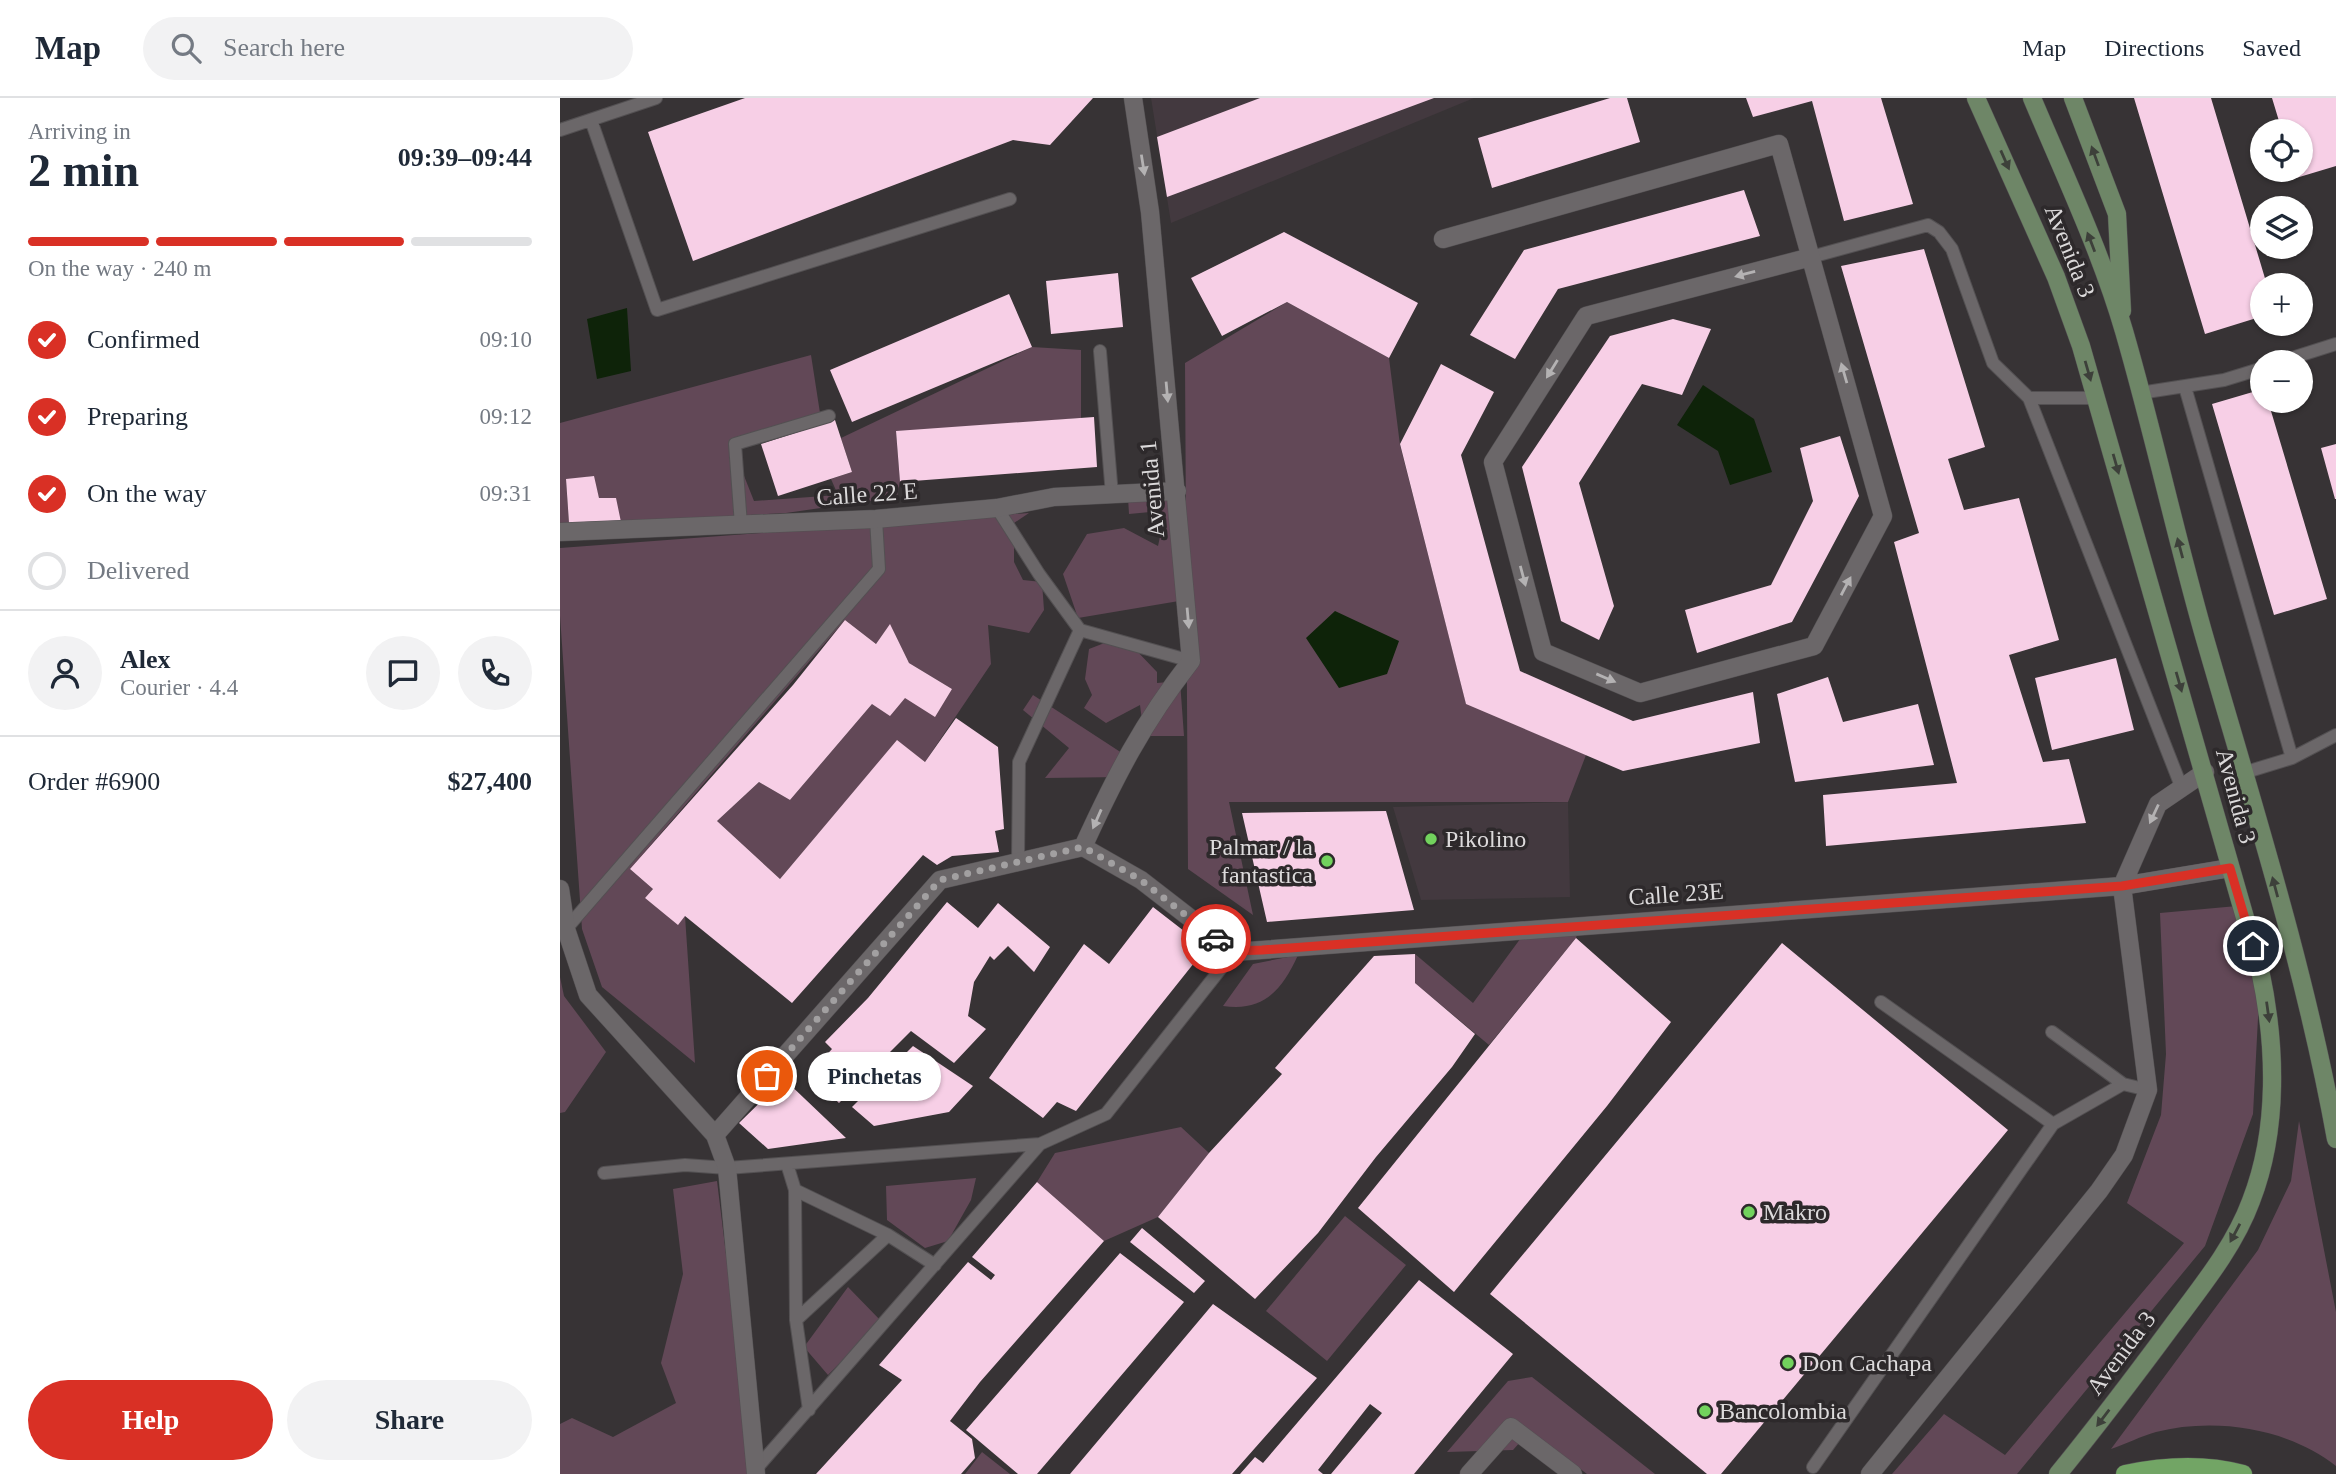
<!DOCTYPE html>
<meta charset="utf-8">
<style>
:root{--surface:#fff;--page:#f2f2f3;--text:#1f2937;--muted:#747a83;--line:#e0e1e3;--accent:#d93025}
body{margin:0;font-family:"Times New Roman",serif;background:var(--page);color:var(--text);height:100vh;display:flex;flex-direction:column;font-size:26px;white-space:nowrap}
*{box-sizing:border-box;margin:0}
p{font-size:23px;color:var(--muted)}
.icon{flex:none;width:38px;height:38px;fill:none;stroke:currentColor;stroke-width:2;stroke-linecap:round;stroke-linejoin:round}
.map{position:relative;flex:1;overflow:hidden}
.side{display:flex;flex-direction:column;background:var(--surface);width:560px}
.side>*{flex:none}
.tools{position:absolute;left:1690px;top:21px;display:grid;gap:14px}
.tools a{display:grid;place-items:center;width:63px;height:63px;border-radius:50%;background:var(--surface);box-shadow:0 2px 5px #0004;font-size:35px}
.pin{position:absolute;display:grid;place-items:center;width:60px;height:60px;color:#fff;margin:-30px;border:4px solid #fff;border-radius:50%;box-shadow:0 2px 7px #0007}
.courier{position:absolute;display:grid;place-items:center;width:70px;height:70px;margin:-35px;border:5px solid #d93025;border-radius:50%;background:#fff;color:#222;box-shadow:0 2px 9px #0007}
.bubble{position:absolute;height:49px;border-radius:24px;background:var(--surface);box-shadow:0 2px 5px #0004;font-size:23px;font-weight:700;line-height:49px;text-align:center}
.head em{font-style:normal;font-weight:700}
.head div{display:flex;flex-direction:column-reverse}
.head{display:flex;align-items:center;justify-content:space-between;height:119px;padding:0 28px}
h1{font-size:46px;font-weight:700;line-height:52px}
.bar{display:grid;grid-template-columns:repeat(4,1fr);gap:10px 7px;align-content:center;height:84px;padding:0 28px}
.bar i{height:9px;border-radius:5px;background:var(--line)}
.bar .selected{background:var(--accent)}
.bar p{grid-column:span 4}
.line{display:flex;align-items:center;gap:18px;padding:0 28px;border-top:2px solid var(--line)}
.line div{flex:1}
.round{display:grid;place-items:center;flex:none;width:74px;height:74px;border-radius:37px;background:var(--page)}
ol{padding:0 28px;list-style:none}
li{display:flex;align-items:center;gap:21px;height:77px}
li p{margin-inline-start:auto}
li .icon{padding:7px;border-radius:50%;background:var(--accent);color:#fff;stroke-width:4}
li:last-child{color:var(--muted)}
li i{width:38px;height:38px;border:4px solid var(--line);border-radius:50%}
.primary-button{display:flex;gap:14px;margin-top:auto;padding:14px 28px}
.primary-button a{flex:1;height:80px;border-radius:42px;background:var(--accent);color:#fff;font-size:28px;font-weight:700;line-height:80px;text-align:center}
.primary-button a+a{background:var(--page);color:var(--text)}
header{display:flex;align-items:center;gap:42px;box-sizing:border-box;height:98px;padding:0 35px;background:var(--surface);border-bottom:2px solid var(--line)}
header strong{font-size:33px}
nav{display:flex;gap:38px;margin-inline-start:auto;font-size:24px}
.search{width:490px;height:63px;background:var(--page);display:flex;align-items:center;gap:18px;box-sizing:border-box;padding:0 24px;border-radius:38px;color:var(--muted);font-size:26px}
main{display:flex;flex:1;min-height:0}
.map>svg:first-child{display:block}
.built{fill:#43393f}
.green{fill:#624857}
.water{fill:#0e2309}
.building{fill:#f7cfe6}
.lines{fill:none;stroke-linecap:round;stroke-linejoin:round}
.lane-casing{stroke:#535052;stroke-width:14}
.street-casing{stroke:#535052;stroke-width:19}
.secondary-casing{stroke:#535052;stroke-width:19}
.primary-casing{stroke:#535052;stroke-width:19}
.lane{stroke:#6b6769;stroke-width:12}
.street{stroke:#6b6769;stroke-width:18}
.secondary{stroke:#6e8667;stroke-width:18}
.primary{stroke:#72a565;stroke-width:18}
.oneway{fill:#3d403a}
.oneway2{fill:#b4b2b3}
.done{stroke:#a2a0a1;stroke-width:7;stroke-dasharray:0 12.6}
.route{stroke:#d93025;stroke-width:9}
.poi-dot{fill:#72d25d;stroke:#2d292b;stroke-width:2.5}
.labels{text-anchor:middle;stroke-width:7;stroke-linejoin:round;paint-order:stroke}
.street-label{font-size:24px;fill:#dcdadb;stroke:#2d292b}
.poi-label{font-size:24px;fill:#dcdadb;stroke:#2d292b;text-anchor:start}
</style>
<header>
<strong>Map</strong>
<div class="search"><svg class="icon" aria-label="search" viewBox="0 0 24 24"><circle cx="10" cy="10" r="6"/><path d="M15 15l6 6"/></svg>Search here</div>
<nav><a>Map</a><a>Directions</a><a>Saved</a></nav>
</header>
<main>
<section class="side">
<div class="head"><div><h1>2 min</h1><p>Arriving in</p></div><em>09:39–09:44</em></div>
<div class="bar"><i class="selected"></i><i class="selected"></i><i class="selected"></i><i></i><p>On the way · 240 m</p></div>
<ol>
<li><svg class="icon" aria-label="check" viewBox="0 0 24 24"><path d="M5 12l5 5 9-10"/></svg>Confirmed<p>09:10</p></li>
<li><svg class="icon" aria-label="check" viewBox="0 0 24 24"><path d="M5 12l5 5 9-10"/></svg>Preparing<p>09:12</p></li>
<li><svg class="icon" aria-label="check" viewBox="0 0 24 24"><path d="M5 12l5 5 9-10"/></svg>On the way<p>09:31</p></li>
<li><i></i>Delivered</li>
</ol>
<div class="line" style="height:126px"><a class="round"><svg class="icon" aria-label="person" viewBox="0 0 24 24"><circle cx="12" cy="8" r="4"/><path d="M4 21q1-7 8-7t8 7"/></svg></a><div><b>Alex</b><p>Courier · 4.4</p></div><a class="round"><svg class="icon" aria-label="chat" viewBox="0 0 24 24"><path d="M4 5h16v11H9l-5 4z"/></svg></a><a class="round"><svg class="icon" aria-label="phone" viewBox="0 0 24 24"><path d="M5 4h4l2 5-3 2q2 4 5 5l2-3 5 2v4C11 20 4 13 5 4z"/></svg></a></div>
<div class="line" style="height:91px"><div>Order #6900</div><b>$27,400</b></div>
<div class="primary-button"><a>Help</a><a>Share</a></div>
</section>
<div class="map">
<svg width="1776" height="1376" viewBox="0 0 1776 1376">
<rect width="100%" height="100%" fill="#373335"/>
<path class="built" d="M 591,0 L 914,0 L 611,125 Z
M 1008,704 L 1010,799 L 861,802 L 833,709 Z"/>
<path class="green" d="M 727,204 L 829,260 L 840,347 L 906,605 L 1026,657 L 1008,704 L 669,704 L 693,817 L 628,771 L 625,265 Z
M 472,249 L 521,252 L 521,320 L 336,334 L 340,384 L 337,399 L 226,415 L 61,424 L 39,400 L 33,378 L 6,382 L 9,425 L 0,427 L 0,325 L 251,257 L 260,315 L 171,345 L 194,403 L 278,397 L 271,381 L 292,374 L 281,340 Z
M 610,397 L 619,503 L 518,520 L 503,476 L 527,436 L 564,430 L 598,448 L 604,420 L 601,413 L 569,416 L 568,400 Z
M 469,415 L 454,425 L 454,464 L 463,482 L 482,484 L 484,512 L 469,535 L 428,527 L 431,566 L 365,664 L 337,643 L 220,781 L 157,723 L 199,684 L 230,702 L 312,606 L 392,591 L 349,565 L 330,527 L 316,546 L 285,522 L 70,771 L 93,791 L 85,800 L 118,826 L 125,818 L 135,965 L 42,889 L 22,831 L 0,518 L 0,450 Z
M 547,544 L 574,550 L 597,574 L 597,585 L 620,583 L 624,638 L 584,638 L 580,607 L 546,625 L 524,610 L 532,597 L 525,581 L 529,551 Z
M 473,597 L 565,657 L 562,679 L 485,680 L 509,650 L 463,612 Z
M 1677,808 L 1699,901 L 1693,1016 L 1645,1148 L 1457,1376 L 1332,1376 L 1384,1316 L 1445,1357 L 1624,1145 L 1567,1105 L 1601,1017 L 1606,956 L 1600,815 Z
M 1020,824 L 1016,840 L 929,947 L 855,885 L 855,856 L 913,905 L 966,833 Z
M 738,857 C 722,892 704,914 663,908 L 693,866 Z
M 0,879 L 4,898 L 46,954 L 5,1014 L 0,1015 Z
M 1739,1023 L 1776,1214 L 1776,1368 C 1728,1330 1655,1319 1596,1334 C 1581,1338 1566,1346 1551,1351 L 1698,1152 L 1731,1083 Z
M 621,1029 L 649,1055 L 598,1119 L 544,1143 L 477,1084 L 495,1055 Z
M 416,1080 L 411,1102 L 388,1143 L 365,1150 L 327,1122 L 326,1088 Z
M 157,1083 L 193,1376 L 0,1376 L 0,1326 L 12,1320 L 53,1339 L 116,1305 L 101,1265 L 123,1176 L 113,1091 Z
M 785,1118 L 846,1167 L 767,1263 L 706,1213 Z
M 288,1189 L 321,1223 L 268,1277 L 244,1249 Z
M 972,1279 L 1095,1376 L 1027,1376 L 970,1333 L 953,1352 L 887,1354 L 948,1283 Z
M 422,1354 L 450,1376 L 405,1376 Z"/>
<path class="water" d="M 67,210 L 71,273 L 37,281 L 27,221 Z
M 1143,287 L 1194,321 L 1212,374 L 1170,387 L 1158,353 L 1117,327 Z
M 775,513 L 839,543 L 827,576 L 779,590 L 746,540 Z"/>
<path class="building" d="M 185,0 L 533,0 L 490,47 L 453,42 L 133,163 L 88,34 Z
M 700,0 L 874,0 L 607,99 L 597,39 Z
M 1050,0 L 1067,0 L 1080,44 L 932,90 L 918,40 Z
M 1186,0 L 1321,0 L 1353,106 L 1284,123 L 1252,3 L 1193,19 Z
M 1574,0 L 1651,0 L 1707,187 L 1703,187 L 1703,218 L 1645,236 Z
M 1712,0 L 1776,0 L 1776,68 L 1736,80 L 1734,72 L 1741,72 L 1741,33 L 1722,33 Z
M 1184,92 L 1200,138 L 998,191 L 955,261 L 910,237 L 964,152 Z
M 724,134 L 858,205 L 829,260 L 727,204 L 662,238 L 631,180 Z
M 1364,151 L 1425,349 L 1388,361 L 1404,412 L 1459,400 L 1499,542 L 1449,557 L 1483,664 L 1509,661 L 1526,725 L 1266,748 L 1263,697 L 1397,685 L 1334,444 L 1359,435 L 1281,168 Z
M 558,175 L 563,229 L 491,236 L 486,183 Z
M 449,196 L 472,249 L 292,324 L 270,272 Z
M 1113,221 L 1151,231 L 1122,297 L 1082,286 L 1019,385 L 1054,508 L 1039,542 L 1001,523 L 962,369 L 1050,238 Z
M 881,266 L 934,294 L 901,357 L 960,573 L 1073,623 L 1193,594 L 1200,645 L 1063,673 L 906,606 L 840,346 Z
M 1703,291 L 1703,303 L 1708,303 L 1767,501 L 1714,517 L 1652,306 Z
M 534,319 L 537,369 L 340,384 L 336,333 Z
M 275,322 L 292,374 L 218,398 L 201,346 Z
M 1280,338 L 1299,398 L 1232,524 L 1137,555 L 1125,512 L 1211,487 L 1253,403 L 1240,350 Z
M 1776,346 L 1776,401 L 1775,401 L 1761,350 Z
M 34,378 L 39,400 L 56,400 L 61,424 L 9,425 L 6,381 Z
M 285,522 L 316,546 L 330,526 L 349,565 L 392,591 L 375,619 L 345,600 L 330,618 L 312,606 L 230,702 L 199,684 L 157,723 L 220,781 L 337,642 L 365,664 L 396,620 L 438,649 L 444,731 L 435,733 L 439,754 L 392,758 L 377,767 L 363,757 L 232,905 L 125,818 L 118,827 L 85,800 L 93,791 L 70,771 L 233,587 Z
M 1556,560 L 1574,632 L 1492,652 L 1475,580 Z
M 1268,579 L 1283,624 L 1358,606 L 1374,667 L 1235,684 L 1217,596 Z
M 826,713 L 854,812 L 707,824 L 682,715 Z
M 387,804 L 418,830 L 438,805 L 490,849 L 474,874 L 448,848 L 434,862 L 430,858 L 414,884 L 408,918 L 426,931 L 394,965 L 351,933 L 279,1005 L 249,976 L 272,951 L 265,944 L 308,900 Z
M 593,809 L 646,850 L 516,1013 L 497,1004 L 483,1020 L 429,980 L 524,846 L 549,866 Z
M 1016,840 L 1111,924 L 1047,1008 L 894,1194 L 798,1110 Z
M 1222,845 L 1448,1032 L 1161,1376 L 1147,1376 L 930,1196 Z
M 855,856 L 855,885 L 915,936 L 892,969 L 816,1059 L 758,1135 L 695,1201 L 598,1119 L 649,1055 L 722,976 L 715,970 L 814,858 Z
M 353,948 L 413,988 L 389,1014 L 314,1028 L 292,1009 Z
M 224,981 L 286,1040 L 208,1051 L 179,1025 Z
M 477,1084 L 544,1143 L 420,1284 L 390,1323 L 412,1341 L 415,1360 L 401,1376 L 256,1376 L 342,1282 L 319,1267 L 408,1164 L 431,1182 L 435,1177 L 412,1159 Z
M 582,1130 L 645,1183 L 634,1195 L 570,1144 Z
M 560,1155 L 624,1204 L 477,1376 L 458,1376 L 406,1332 Z
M 859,1182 L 953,1256 L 854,1376 L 771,1376 L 822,1315 L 810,1306 L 758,1372 L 763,1376 L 680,1376 L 695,1359 L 703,1365 Z
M 653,1206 L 757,1280 L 672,1376 L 510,1376 Z"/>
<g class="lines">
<defs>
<path id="lane" d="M 31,22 L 97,212 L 450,101
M 0,32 L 96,0
M 1251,159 L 1368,127 L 1379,134 L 1392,151 L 1433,265 L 1469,300 L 1621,688
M 540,253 L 552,397
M 1719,264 L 1776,246
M 1625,289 L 1732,660
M 1580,295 L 1664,282 L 1703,270
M 1469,300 L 1536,300
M 437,410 L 479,476 L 520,532 L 459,664 L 458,764
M 181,427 L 175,346 L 269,318
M 520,532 L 631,563
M 1683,675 L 1732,660 L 1776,637
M 6,831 L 319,471 L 316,421
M 1321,904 L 1493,1026
M 1492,934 L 1563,986
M 227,1066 L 235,1092 L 328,1137
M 44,1075 L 125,1067 L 167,1070 L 480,1046 L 546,1016 L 674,854
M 235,1092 L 236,1222
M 249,1312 L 236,1222 L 328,1137 L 375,1167
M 1253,1369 L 1493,1026 L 1563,986 L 1588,992
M 195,1372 L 480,1046"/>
<path id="street" d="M 883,141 L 1219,46 L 1323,418 L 1254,548 L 1080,595 L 983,554 L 933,364 L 1026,218 L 1251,159
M 0,434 L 316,421 L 437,410 L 494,399 L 617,393
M 523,749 C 556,677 582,626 631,563 L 590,114 L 573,0
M 1562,788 L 1598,706 L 1645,674
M 0,791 L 6,831 L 28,897 L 155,1037 L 167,1070 L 196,1376
M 155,1037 L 380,782 L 523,749 L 581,782 L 674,854 L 1562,788 L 1670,770
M 909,1376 L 951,1329 L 1013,1376
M 1310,1376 L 1539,1093 L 1564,1057 L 1588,992 L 1562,788"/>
<path id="secondary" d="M 1416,0 L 1496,179 L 1521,248 L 1700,872 C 1716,946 1719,1031 1691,1103 C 1674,1149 1641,1189 1612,1228 C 1575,1278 1537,1328 1498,1376
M 1472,0 C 1504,76 1541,154 1564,233 C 1593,333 1615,435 1643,534 C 1691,701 1745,869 1776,1041
M 1513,0 L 1557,116 L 1562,213"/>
<path id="primary" d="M 1565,1376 C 1603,1368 1646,1366 1683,1376"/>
</defs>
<use href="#lane" class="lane-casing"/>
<use href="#street" class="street-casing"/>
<use href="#secondary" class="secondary-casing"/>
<use href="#primary" class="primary-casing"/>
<use href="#lane" class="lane"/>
<use href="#street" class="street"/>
<use href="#secondary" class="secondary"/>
<use href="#primary" class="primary"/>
</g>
<defs><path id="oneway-solid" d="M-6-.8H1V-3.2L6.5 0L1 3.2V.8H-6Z" transform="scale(1.75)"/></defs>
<g class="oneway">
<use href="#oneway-solid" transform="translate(1535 58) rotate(-110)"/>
<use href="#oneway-solid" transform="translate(1445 62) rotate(66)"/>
<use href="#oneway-solid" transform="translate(1531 144) rotate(-111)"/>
<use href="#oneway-solid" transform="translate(1528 273) rotate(74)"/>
<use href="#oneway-solid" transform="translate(1556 366) rotate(74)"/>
<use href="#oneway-solid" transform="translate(1620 450) rotate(-105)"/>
<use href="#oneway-solid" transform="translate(1619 584) rotate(74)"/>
<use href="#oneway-solid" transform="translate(1715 789) rotate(-105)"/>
<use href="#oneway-solid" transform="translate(1708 914) rotate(82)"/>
<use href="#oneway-solid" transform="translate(1675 1135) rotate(118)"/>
<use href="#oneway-solid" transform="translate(1543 1320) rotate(127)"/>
</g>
<g class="oneway2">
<use href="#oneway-solid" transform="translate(583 67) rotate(81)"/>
<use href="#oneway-solid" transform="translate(1185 176) rotate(165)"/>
<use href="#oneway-solid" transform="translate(992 271) rotate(122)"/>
<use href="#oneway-solid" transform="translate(1284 275) rotate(-106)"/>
<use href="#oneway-solid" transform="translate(607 294) rotate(85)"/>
<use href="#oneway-solid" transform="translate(963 478) rotate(75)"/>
<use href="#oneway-solid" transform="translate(1286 488) rotate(-62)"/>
<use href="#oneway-solid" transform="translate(628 520) rotate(85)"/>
<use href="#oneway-solid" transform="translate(1046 580) rotate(23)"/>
<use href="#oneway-solid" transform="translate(1594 716) rotate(115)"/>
<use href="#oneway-solid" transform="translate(537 721) rotate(114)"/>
</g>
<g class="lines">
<path class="done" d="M 207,978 L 380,782 L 523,749 L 581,782 L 656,841"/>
<path class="route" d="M 656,841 L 674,853 L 702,852 L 1562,788 L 1670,770 L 1693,848"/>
</g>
<g class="poi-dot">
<circle cx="871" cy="741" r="7"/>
<circle cx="767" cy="763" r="7"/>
<circle cx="1189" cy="1114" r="7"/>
<circle cx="1228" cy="1265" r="7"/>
<circle cx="1145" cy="1313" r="7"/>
</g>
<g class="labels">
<g class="street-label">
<text transform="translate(1510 153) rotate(68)" y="8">Avenida 3</text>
<text transform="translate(592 391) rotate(-95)" y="8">Avenida 1</text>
<text transform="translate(307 396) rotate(-4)" y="8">Calle 22 E</text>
<text transform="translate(1676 698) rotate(75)" y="8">Avenida 3</text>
<text transform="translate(1116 796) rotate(-4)" y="8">Calle 23E</text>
<text transform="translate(1561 1255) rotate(-53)" y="8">Avenida 3</text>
</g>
<g class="poi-label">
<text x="885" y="749">Pikolino</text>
<text x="753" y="757" text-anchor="end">Palmar / la<tspan x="753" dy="28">fantastica</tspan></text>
<text x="1203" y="1122">Makro</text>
<text x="1242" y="1273">Don Cachapa</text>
<text x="1159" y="1321">Bancolombia</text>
</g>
</g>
</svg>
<div class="tools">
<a><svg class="icon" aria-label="locate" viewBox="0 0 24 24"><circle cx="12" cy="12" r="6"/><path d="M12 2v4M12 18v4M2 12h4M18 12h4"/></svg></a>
<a><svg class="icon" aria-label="layers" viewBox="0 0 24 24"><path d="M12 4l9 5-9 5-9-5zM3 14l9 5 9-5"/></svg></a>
<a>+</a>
<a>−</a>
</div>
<div class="pin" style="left:207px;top:978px;background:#ea580c"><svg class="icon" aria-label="bag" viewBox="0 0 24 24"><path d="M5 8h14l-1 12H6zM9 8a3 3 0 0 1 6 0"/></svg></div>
<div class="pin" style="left:1693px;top:848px;background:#1f2937"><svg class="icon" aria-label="home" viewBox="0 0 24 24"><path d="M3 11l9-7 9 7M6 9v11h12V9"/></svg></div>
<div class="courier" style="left:656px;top:841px"><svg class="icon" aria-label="car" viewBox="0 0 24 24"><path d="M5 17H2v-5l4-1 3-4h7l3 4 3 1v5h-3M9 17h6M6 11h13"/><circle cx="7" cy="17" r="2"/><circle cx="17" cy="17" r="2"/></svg></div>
<div class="bubble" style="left:248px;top:954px;width:133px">Pinchetas</div>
</div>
</main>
